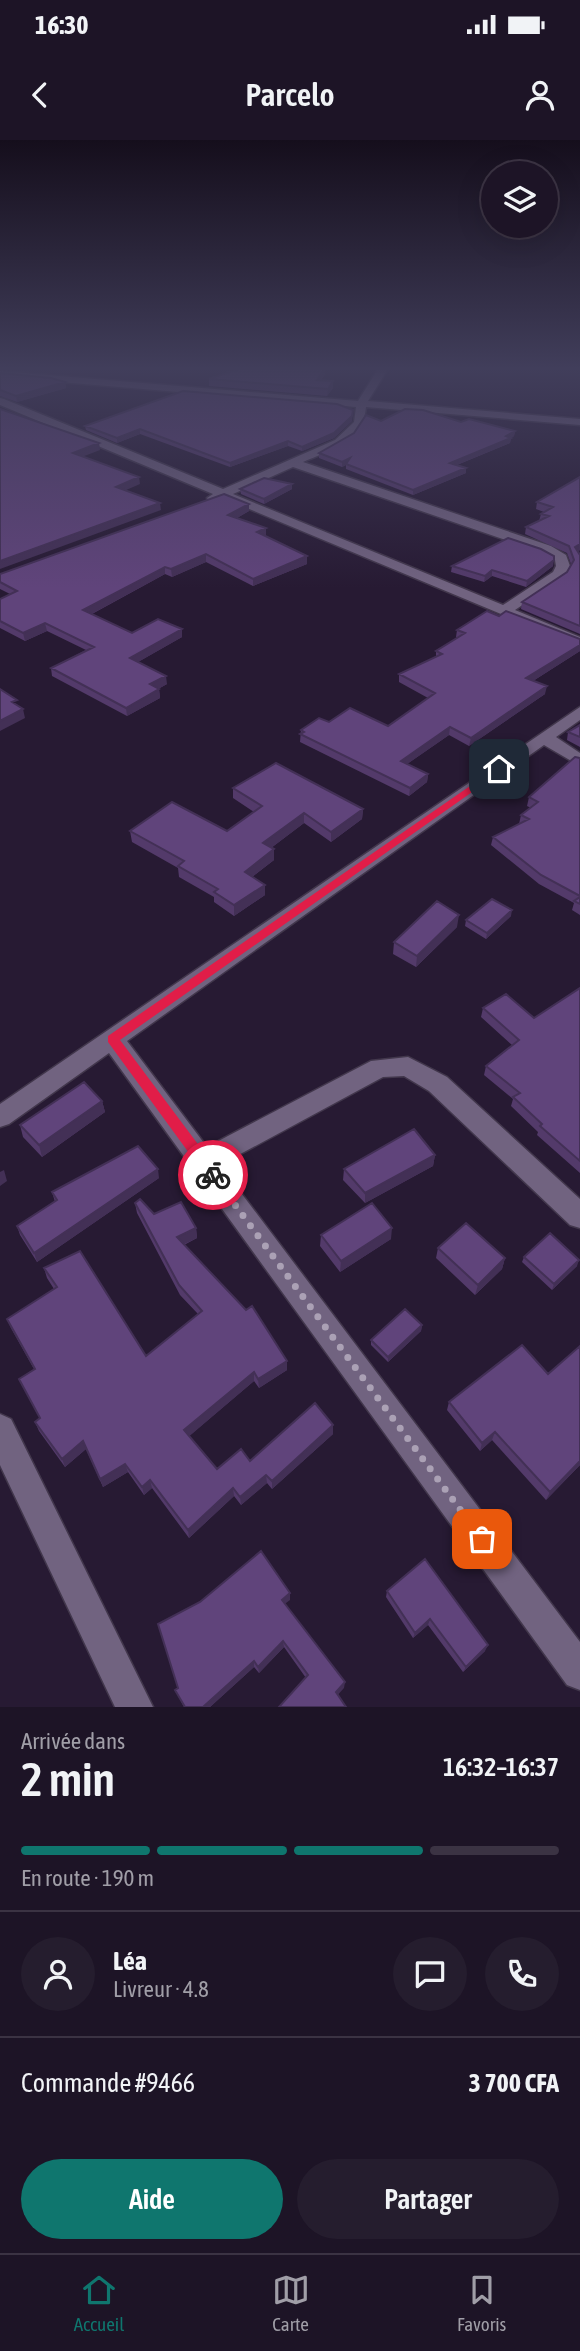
<!DOCTYPE html>
<html lang="fr">
<meta charset="utf-8">
<style>
:root{--surface:#1d1426;--page:#251d2e;--text:#f1f3f6;--muted:#a09ea7;--line:#3b3343;--accent:#0f766e}
body{margin:0;font-family:"Asap Condensed",sans-serif;background:var(--page);color:var(--text);height:100vh;display:flex;flex-direction:column;font-size:26px;white-space:nowrap}
*{box-sizing:border-box;margin:0}
p{font-size:23px;color:var(--muted)}
.icon{flex:none;width:38px;height:38px;fill:none;stroke:currentColor;stroke-width:2;stroke-linecap:round;stroke-linejoin:round}
.map{position:relative;height:1567px;overflow:hidden}
.details{display:flex;flex-direction:column;background:var(--surface);flex:1}
.details>*{flex:none}
.controls{position:absolute;left:481px;top:21px;display:grid;gap:14px}
.controls a{display:grid;place-items:center;width:77px;height:77px;border-radius:50%;background:var(--surface);box-shadow:0 7px 28px #0002,0 0 0 2px var(--line);font-size:35px}
.pin{position:absolute;display:grid;place-items:center;width:60px;height:60px;color:#fff;margin:-30px;border-radius:14px;box-shadow:0 4px 10px #0006}
.courier{position:absolute;display:grid;place-items:center;width:70px;height:70px;margin:-35px;border:5px solid #e11d48;border-radius:50%;background:#fff;color:#222;box-shadow:0 2px 9px #0007}
.head em{font-style:normal;font-weight:600}
.head div{display:flex;flex-direction:column-reverse}
.head{display:flex;align-items:center;justify-content:space-between;height:119px;padding:0 21px}
h1{font-size:46px;font-weight:600;line-height:52px}
.bar{display:grid;grid-template-columns:repeat(4,1fr);gap:10px 7px;align-content:center;height:84px;padding:0 21px}
.bar i{height:9px;border-radius:5px;background:var(--line)}
.bar .active{background:var(--accent)}
.bar p{grid-column:span 4}
.line{display:flex;align-items:center;gap:18px;padding:0 21px;border-top:2px solid var(--line)}
.line div{flex:1}
.round{display:grid;place-items:center;flex:none;width:74px;height:74px;border-radius:37px;background:var(--page)}
.action{display:flex;gap:14px;margin-top:auto;padding:14px 21px}
.action a{flex:1;height:80px;border-radius:42px;background:var(--accent);color:#fff;font-size:28px;font-weight:600;line-height:80px;text-align:center}
.action a+a{background:var(--page);color:var(--text)}
.status{display:flex;justify-content:space-between;align-items:center;height:49px;padding:0 35px;background:var(--surface);direction:ltr}
.status svg{height:19px;fill:currentColor}
header{display:flex;justify-content:space-between;align-items:center;height:91px;padding:0 21px;background:var(--surface);font-size:32px;font-weight:600}
.tabs{display:flex;justify-content:space-around;align-items:center;height:98px;border-top:2px solid var(--line);background:var(--surface);font-size:19px;color:var(--muted)}
.tabs a{display:grid;justify-items:center;gap:4px}
.tabs .active{color:var(--accent)}
.map>svg:first-child{display:block}
.lines{fill:none;stroke-linecap:round;stroke-linejoin:round}
.minor-casing{stroke:#42374c;stroke-width:3}
.minor{fill:#716380;fill-rule:evenodd}
.wall{fill:#533a6a}
.shaded-wall{fill:#433056}
.building{fill:#60447b;stroke:#433056;stroke-width:2}
.route{fill:#e11d48}
.done{stroke:#aba1b5;stroke-width:7;stroke-dasharray:0 12.6}
</style>
<div class="status"><b>16:30</b><svg viewBox="0 0 49 12"><path d="M0 12V9h3v3zM5 12V6h3v6zM10 12V3h3v9zM15 12V0h3v12zM26 1h20v11H26zM47 4h2v5h-2z"/></svg></div>
<header><svg class="icon" aria-label="back" viewBox="0 0 24 24"><path d="M15 5l-7 7 7 7"/></svg>Parcelo<svg class="icon" aria-label="person" viewBox="0 0 24 24"><circle cx="12" cy="8" r="4"/><path d="M4 21q1-7 8-7t8 7"/></svg></header>
<div class="map">
<svg width="580" height="1567" viewBox="0 0 580 1567">
<rect width="100%" height="100%" fill="#271a33"/>
<g class="lines">
<defs>
<path id="minor" d="M 378,229 L 388,229 L 368,261 L 580,279 L 580,285 L 366,267 C 363,302 330,310 303,322 L 551,406 L 566,415 L 570,426 L 564,437 L 515,470 L 580,497 L 580,507 L 223,358 L 209,361 L 207,358 L 213,354 L 0,265 L 0,258 L 4,259 L 223,349 L 335,300 L 354,282 L 356,267 L 0,237 L 0,231 L 358,261 ZM 293,327 L 541,412 L 555,420 L 556,426 L 553,432 L 503,465 L 233,354 Z
M 580,567 L 580,580 L 556,597 L 580,613 L 580,626 L 544,605 L 127,901 L 207,1007 L 371,921 L 408,917 L 447,937 L 580,1059 L 580,1088 L 570,1085 L 429,951 L 404,936 L 383,937 L 220,1025 L 580,1502 L 580,1550 L 567,1545 L 109,913 L 9,984 L 0,987 L 0,964 Z
M 0,1274 L 11,1279 L 153,1567 L 115,1567 L 0,1325 Z"/>
</defs>
<use href="#minor" class="minor-casing"/>
<use href="#minor" class="minor"/>
</g>
<path class="wall" d="M 0,233 L 65,242 L 66,248 L 17,262 L 0,256 Z
M 325,234 L 321,240 L 333,248 L 327,256 L 209,246 L 209,239 Z
M 353,270 L 352,281 L 334,298 L 302,311 L 288,306 L 230,327 L 140,294 L 117,303 L 86,290 L 85,286 Z
M 381,281 L 461,282 L 515,291 L 514,296 L 511,298 L 510,303 L 457,325 L 466,328 L 466,333 L 413,355 L 346,329 L 346,325 L 342,327 L 319,318 L 319,313 Z
M 580,337 L 580,410 L 578,411 L 580,415 L 580,494 L 521,469 L 522,462 L 567,432 L 571,424 L 567,413 L 525,394 L 526,387 L 539,381 L 541,374 L 544,372 L 536,369 L 537,362 Z
M 240,349 L 292,349 L 264,364 L 241,354 Z
M 249,364 L 249,371 L 237,378 L 266,396 L 265,396 L 307,416 L 307,424 L 253,446 L 206,422 L 172,437 L 165,434 L 92,474 L 132,493 L 182,489 L 182,497 L 138,522 L 167,544 L 158,549 L 159,549 L 160,558 L 127,576 L 52,536 L 51,528 L 86,510 L 47,491 L 25,501 L 0,488 L 0,459 L 10,454 L 0,449 L 0,434 Z
M 452,426 L 553,426 L 526,447 L 492,436 L 484,442 L 451,432 Z
M 499,476 L 580,499 L 580,511 L 533,541 L 545,554 L 469,606 L 449,595 L 407,624 L 428,634 L 427,642 L 409,656 L 300,602 L 301,590 L 329,582 L 388,586 L 428,558 L 399,542 L 399,534 L 436,517 L 436,511 L 457,498 L 456,497 L 457,490 Z
M 580,585 L 580,607 L 567,600 L 568,592 Z
M 580,618 L 580,775 L 572,770 L 574,763 L 539,744 L 491,705 L 493,697 L 519,684 L 521,675 L 531,668 L 527,666 L 529,657 Z
M 233,648 L 363,669 L 362,679 L 331,702 L 304,683 L 271,708 L 274,709 L 274,720 L 252,737 L 265,745 L 265,755 L 234,776 L 214,762 L 214,757 L 179,737 L 178,728 L 132,702 L 130,691 L 227,691 L 254,672 L 233,658 Z
M 511,776 L 486,799 L 465,786 L 466,780 Z
M 457,787 L 416,827 L 393,814 L 394,802 Z
M 580,848 L 580,1033 L 537,995 L 538,992 L 511,966 L 513,959 L 484,935 L 486,926 L 512,905 L 481,877 L 483,868 L 534,878 Z
M 102,961 L 105,972 L 42,1017 L 23,997 L 20,985 Z
M 435,1015 L 433,1026 L 365,1063 L 343,1040 L 344,1029 Z
M 159,1038 L 37,1122 L 20,1095 L 17,1086 L 55,1062 L 52,1052 Z
M 135,1063 L 154,1074 L 196,1088 L 197,1098 L 184,1105 L 287,1230 L 259,1248 L 254,1241 L 189,1296 L 217,1329 L 250,1321 L 333,1285 L 333,1294 L 272,1349 L 267,1343 L 241,1365 L 234,1356 L 189,1398 L 152,1348 L 144,1355 L 128,1332 L 103,1347 L 86,1309 L 65,1327 L 39,1291 L 35,1282 L 40,1278 L 19,1239 L 34,1229 L 11,1188 L 7,1179 L 54,1149 L 47,1138 L 44,1128 L 146,1216 L 198,1174 L 180,1155 L 137,1073 Z
M 321,1095 L 391,1099 L 340,1132 L 320,1106 Z
M 438,1108 L 505,1118 L 502,1129 L 475,1155 L 436,1118 Z
M 524,1117 L 577,1126 L 552,1150 L 522,1122 Z
M 422,1185 L 421,1191 L 388,1222 L 371,1205 L 371,1200 Z
M 580,1206 L 580,1325 L 546,1360 L 492,1300 L 480,1311 L 447,1270 L 449,1262 L 548,1234 Z
M 387,1451 L 485,1511 L 463,1532 L 428,1485 L 413,1498 L 386,1457 Z
M 290,1460 L 285,1464 L 344,1548 L 306,1538 L 284,1507 L 259,1533 L 254,1527 L 210,1567 L 184,1567 L 175,1550 Z"/>
<path class="shaded-wall" d="M 324,229 L 325,229 L 325,234 L 317,246 L 317,240 Z
M 333,241 L 333,248 L 327,256 L 328,249 Z
M 65,242 L 66,248 L 17,262 L 16,256 Z
M 352,276 L 352,281 L 334,298 L 302,311 L 302,307 Z
M 140,289 L 140,294 L 117,303 L 117,298 Z
M 515,291 L 514,296 L 511,298 L 510,303 L 449,328 L 450,323 Z
M 288,301 L 288,306 L 230,327 L 230,323 Z
M 99,303 L 100,310 L 74,320 L 73,313 Z
M 350,318 L 350,323 L 342,327 L 342,322 Z
M 466,328 L 466,333 L 413,355 L 413,350 Z
M 139,337 L 140,344 L 117,354 L 116,347 Z
M 292,344 L 292,349 L 264,364 L 264,359 Z
M 160,363 L 161,370 L 0,429 L 0,421 Z
M 249,364 L 249,371 L 228,383 L 228,375 Z
M 266,388 L 266,396 L 257,400 L 257,392 Z
M 580,404 L 580,410 L 574,414 L 575,407 Z
M 206,414 L 206,422 L 172,437 L 171,429 Z
M 307,416 L 307,424 L 253,446 L 253,439 Z
M 554,420 L 553,426 L 526,447 L 527,441 Z
M 165,427 L 165,434 L 84,478 L 83,470 Z
M 492,430 L 492,436 L 484,442 L 485,436 Z
M 45,483 L 47,491 L 25,501 L 23,493 Z
M 182,489 L 182,497 L 131,526 L 130,518 Z
M 580,505 L 580,511 L 525,546 L 526,538 Z
M 166,536 L 167,544 L 151,553 L 150,544 Z
M 547,546 L 545,554 L 469,606 L 471,598 Z
M 159,549 L 160,558 L 127,576 L 126,568 Z
M 23,569 L 25,578 L 0,591 L 0,581 Z
M 450,587 L 449,595 L 400,629 L 401,621 Z
M 428,634 L 427,642 L 409,656 L 410,648 Z
M 363,669 L 362,679 L 331,702 L 331,692 Z
M 304,673 L 304,683 L 263,714 L 263,703 Z
M 274,709 L 274,720 L 245,742 L 245,732 Z
M 265,745 L 265,755 L 234,776 L 234,765 Z
M 512,770 L 511,776 L 486,799 L 487,793 Z
M 459,775 L 457,787 L 416,827 L 417,816 Z
M 102,961 L 105,972 L 42,1017 L 39,1005 Z
M 435,1015 L 433,1026 L 365,1063 L 365,1053 Z
M 158,1029 L 159,1038 L 37,1122 L 34,1113 Z
M 4,1030 L 7,1041 L 0,1046 L 0,1032 Z
M 196,1088 L 197,1098 L 178,1107 L 177,1097 Z
M 392,1088 L 391,1099 L 340,1132 L 341,1121 Z
M 505,1118 L 502,1129 L 475,1155 L 478,1145 Z
M 579,1120 L 577,1126 L 552,1150 L 554,1144 Z
M 422,1185 L 421,1191 L 388,1222 L 388,1217 Z
M 287,1221 L 287,1230 L 259,1248 L 258,1239 Z
M 254,1232 L 254,1241 L 186,1299 L 184,1290 Z
M 333,1285 L 333,1294 L 272,1349 L 272,1341 Z
M 495,1292 L 492,1300 L 480,1311 L 482,1303 Z
M 83,1301 L 86,1309 L 65,1327 L 62,1319 Z
M 580,1321 L 580,1325 L 546,1360 L 550,1352 Z
M 125,1324 L 128,1332 L 103,1347 L 100,1339 Z
M 266,1335 L 267,1343 L 241,1365 L 240,1357 Z
M 150,1340 L 152,1348 L 144,1355 L 142,1347 Z
M 233,1348 L 234,1356 L 189,1398 L 188,1390 Z
M 290,1453 L 290,1460 L 282,1466 L 282,1460 Z
M 430,1479 L 428,1485 L 413,1498 L 415,1493 Z
M 283,1501 L 284,1507 L 259,1533 L 258,1527 Z
M 488,1505 L 485,1511 L 463,1532 L 466,1527 Z
M 254,1521 L 254,1527 L 210,1567 L 203,1567 Z
M 345,1542 L 344,1548 L 335,1558 L 336,1552 Z"/>
<path class="building" d="M 239,229 L 324,229 L 317,240 L 333,241 L 328,249 L 209,239 Z
M 0,233 L 51,238 L 65,242 L 16,256 L 0,250 Z
M 183,251 L 337,264 L 353,270 L 352,276 L 334,293 L 302,307 L 288,301 L 230,323 L 140,289 L 117,298 L 85,286 Z
M 0,269 L 99,303 L 73,313 L 139,337 L 116,347 L 160,363 L 0,421 Z
M 405,269 L 423,270 L 461,282 L 469,279 L 515,291 L 506,296 L 511,298 L 450,323 L 466,328 L 413,350 L 346,324 L 350,318 L 342,322 L 319,313 L 354,293 L 366,275 L 381,281 Z
M 580,337 L 580,404 L 575,407 L 580,415 L 580,486 L 522,462 L 567,432 L 574,420 L 569,406 L 526,387 L 549,376 L 541,374 L 553,367 L 537,362 Z
M 264,338 L 292,344 L 264,359 L 240,349 Z
M 224,354 L 249,364 L 228,375 L 266,388 L 257,392 L 307,416 L 253,439 L 206,414 L 171,429 L 165,427 L 83,470 L 132,493 L 158,479 L 182,489 L 130,518 L 166,536 L 150,544 L 159,549 L 126,568 L 51,528 L 94,507 L 45,483 L 23,493 L 0,481 L 0,459 L 17,451 L 0,442 L 0,434 Z
M 508,398 L 541,409 L 554,416 L 554,420 L 527,441 L 492,430 L 485,436 L 452,426 Z
M 487,471 L 499,476 L 506,471 L 580,499 L 580,505 L 526,538 L 547,546 L 471,598 L 450,587 L 401,621 L 428,634 L 410,648 L 300,594 L 304,592 L 301,590 L 319,578 L 329,582 L 350,568 L 388,586 L 435,553 L 399,534 L 442,514 L 436,511 L 465,493 L 457,490 Z
M 0,549 L 17,560 L 12,562 L 23,569 L 0,581 Z
M 580,585 L 580,597 L 568,592 Z
M 575,617 L 580,618 L 580,756 L 541,735 L 493,697 L 529,679 L 521,675 L 538,662 L 529,657 Z
M 276,623 L 363,669 L 331,692 L 304,673 L 263,703 L 274,709 L 245,732 L 265,745 L 234,765 L 214,752 L 218,749 L 178,726 L 184,721 L 130,691 L 172,662 L 227,691 L 262,666 L 233,648 Z
M 580,757 L 580,764 L 574,761 Z
M 492,759 L 512,770 L 487,793 L 466,780 Z
M 437,761 L 459,775 L 417,816 L 394,802 Z
M 580,848 L 580,1021 L 540,986 L 542,984 L 513,957 L 520,953 L 486,926 L 519,900 L 483,868 L 506,854 L 534,878 Z
M 84,942 L 102,961 L 39,1005 L 20,985 Z
M 414,989 L 435,1015 L 365,1053 L 344,1029 Z
M 138,1006 L 158,1029 L 34,1113 L 17,1086 L 57,1060 L 52,1052 Z
M 140,1059 L 154,1074 L 181,1062 L 196,1088 L 177,1097 L 246,1170 L 252,1166 L 287,1221 L 258,1239 L 254,1232 L 184,1290 L 217,1329 L 241,1309 L 250,1321 L 315,1263 L 333,1285 L 272,1341 L 266,1335 L 240,1357 L 233,1348 L 188,1390 L 150,1340 L 142,1347 L 125,1324 L 100,1339 L 83,1301 L 62,1319 L 35,1282 L 40,1278 L 19,1239 L 35,1229 L 7,1179 L 57,1147 L 44,1128 L 80,1111 L 146,1216 L 202,1171 L 179,1145 L 135,1063 Z
M 372,1063 L 392,1088 L 341,1121 L 321,1095 Z
M 466,1083 L 505,1118 L 478,1145 L 438,1108 Z
M 550,1093 L 579,1120 L 554,1144 L 524,1117 Z
M 405,1169 L 422,1185 L 388,1217 L 371,1200 Z
M 522,1205 L 548,1234 L 580,1206 L 580,1321 L 550,1352 L 495,1292 L 482,1303 L 449,1262 Z
M 261,1411 L 290,1453 L 282,1460 L 345,1542 L 336,1552 L 346,1567 L 279,1567 L 308,1535 L 283,1501 L 258,1527 L 254,1521 L 203,1567 L 185,1567 L 175,1550 L 178,1548 L 158,1484 L 200,1462 Z
M 425,1419 L 488,1505 L 466,1527 L 430,1479 L 415,1493 L 387,1451 Z"/>
<linearGradient id="sky" x2="0" y2="1"><stop stop-color="#150e1c"/><stop offset="0.51" stop-color="#413e5b"/><stop offset="1" stop-color="#413e5b" stop-opacity="0"/></linearGradient>
<rect width="580" height="448" fill="url(#sky)"/>
<path class="route" d="M 499,626 L 502,631 L 120,900 L 218,1031 L 218,1039 L 208,1039 L 108,902 L 108,896 Z"/>
<g class="lines">
<path class="done" d="M 213,1035 L 482,1399"/>
</g>
</svg>
<div class="controls">
<a><svg class="icon" aria-label="layers" viewBox="0 0 24 24"><path d="M12 4l9 5-9 5-9-5zM3 14l9 5 9-5"/></svg></a>
</div>
<div class="pin" style="left:482px;top:1399px;background:#ea580c"><svg class="icon" aria-label="bag" viewBox="0 0 24 24"><path d="M5 8h14l-1 12H6zM9 8a3 3 0 0 1 6 0"/></svg></div>
<div class="pin" style="left:499px;top:629px;background:#1f2937"><svg class="icon" aria-label="home" viewBox="0 0 24 24"><path d="M3 11l9-7 9 7M6 9v11h12V9"/></svg></div>
<div class="courier" style="left:213px;top:1035px"><svg class="icon" aria-label="bike" viewBox="0 0 24 24"><circle cx="6" cy="16" r="4"/><circle cx="18" cy="16" r="4"/><path d="M6 16l4-8h5l3 8M10 8l3 8H6M13 5h3"/></svg></div>
</div>
<section class="details">
<div class="head"><div><h1>2 min</h1><p>Arrivée dans</p></div><em>16:32–16:37</em></div>
<div class="bar"><i class="active"></i><i class="active"></i><i class="active"></i><i></i><p>En route · 190 m</p></div>
<div class="line" style="height:126px"><a class="round"><svg class="icon" aria-label="person" viewBox="0 0 24 24"><circle cx="12" cy="8" r="4"/><path d="M4 21q1-7 8-7t8 7"/></svg></a><div><b>Léa</b><p>Livreur · 4.8</p></div><a class="round"><svg class="icon" aria-label="chat" viewBox="0 0 24 24"><path d="M4 5h16v11H9l-5 4z"/></svg></a><a class="round"><svg class="icon" aria-label="phone" viewBox="0 0 24 24"><path d="M5 4h4l2 5-3 2q2 4 5 5l2-3 5 2v4C11 20 4 13 5 4z"/></svg></a></div>
<div class="line" style="height:91px"><div>Commande #9466</div><b>3 700 CFA</b></div>
<div class="action"><a>Aide</a><a>Partager</a></div>
</section>
<nav class="tabs">
<a class="active"><svg class="icon" aria-label="home" viewBox="0 0 24 24"><path d="M3 11l9-7 9 7M6 9v11h12V9"/></svg>Accueil</a>
<a><svg class="icon" aria-label="map" viewBox="0 0 24 24"><path d="M3 6l6-2 6 2 6-2v14l-6 2-6-2-6 2zM9 4v14M15 6v14"/></svg>Carte</a>
<a><svg class="icon" aria-label="saved" viewBox="0 0 24 24"><path d="M7 4h10v16l-5-4-5 4z"/></svg>Favoris</a>
</nav>
